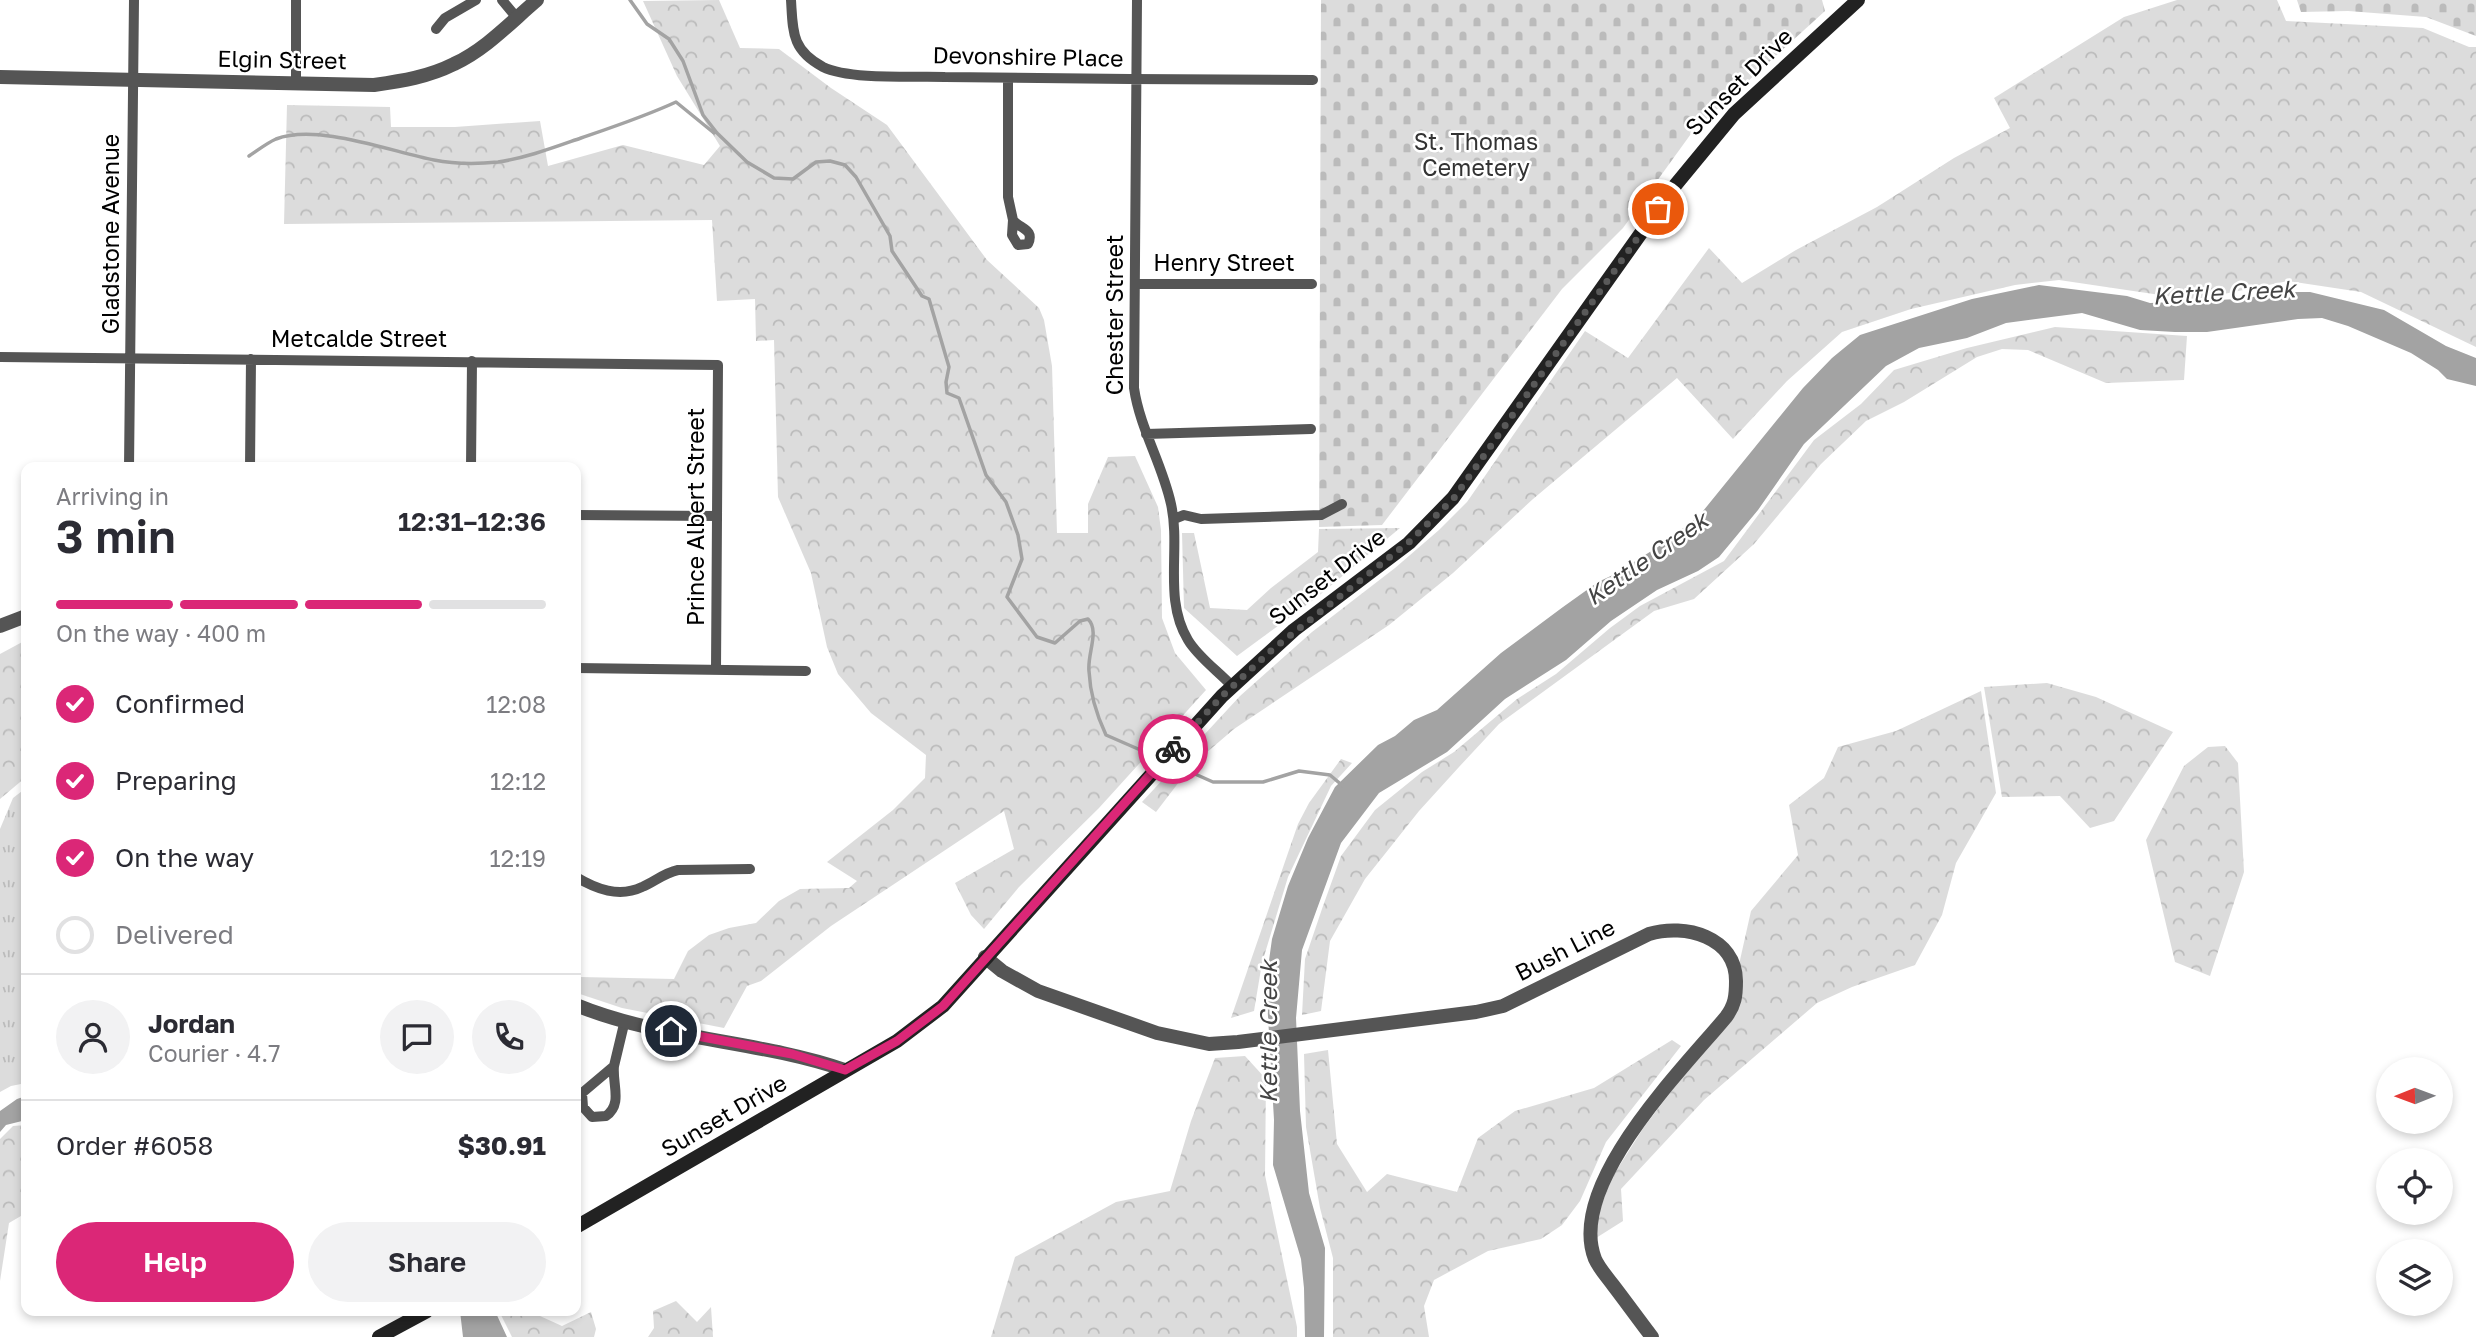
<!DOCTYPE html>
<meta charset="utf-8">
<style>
:root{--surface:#fff;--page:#f2f2f3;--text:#2b2b33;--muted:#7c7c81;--line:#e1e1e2;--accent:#db2777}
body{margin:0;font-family:"Golos Text",sans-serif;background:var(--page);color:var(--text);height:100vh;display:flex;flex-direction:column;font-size:26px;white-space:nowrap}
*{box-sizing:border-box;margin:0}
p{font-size:23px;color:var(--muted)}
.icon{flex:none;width:38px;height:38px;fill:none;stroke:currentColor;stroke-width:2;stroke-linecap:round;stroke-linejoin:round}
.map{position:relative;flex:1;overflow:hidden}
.sheet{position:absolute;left:21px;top:462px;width:560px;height:854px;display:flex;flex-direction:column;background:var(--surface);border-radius:14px;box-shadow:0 4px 10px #0003}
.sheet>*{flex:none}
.needle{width:46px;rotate:269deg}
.controls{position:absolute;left:2376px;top:1057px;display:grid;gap:14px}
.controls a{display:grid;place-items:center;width:77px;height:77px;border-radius:50%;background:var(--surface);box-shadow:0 4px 10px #0003;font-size:35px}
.pin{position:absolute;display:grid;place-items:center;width:60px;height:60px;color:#fff;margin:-30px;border:4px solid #fff;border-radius:50%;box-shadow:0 2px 7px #0007}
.courier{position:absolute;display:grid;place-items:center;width:70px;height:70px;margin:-35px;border:5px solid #db2777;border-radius:50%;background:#fff;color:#222;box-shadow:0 2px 9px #0007}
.summary em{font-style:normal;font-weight:600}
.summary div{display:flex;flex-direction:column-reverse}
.summary{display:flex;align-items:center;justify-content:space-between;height:119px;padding:0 35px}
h1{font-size:46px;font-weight:600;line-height:52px}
.bar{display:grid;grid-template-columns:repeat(4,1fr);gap:10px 7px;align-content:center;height:84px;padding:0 35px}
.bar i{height:9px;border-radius:5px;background:var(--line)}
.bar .on{background:var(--accent)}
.bar p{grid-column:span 4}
.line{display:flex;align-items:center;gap:18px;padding:0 35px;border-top:2px solid var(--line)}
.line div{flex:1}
.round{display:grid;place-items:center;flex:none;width:74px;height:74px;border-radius:37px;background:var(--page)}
ol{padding:0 35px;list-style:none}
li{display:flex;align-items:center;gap:21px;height:77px}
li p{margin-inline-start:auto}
li .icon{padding:7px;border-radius:50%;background:var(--accent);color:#fff;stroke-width:4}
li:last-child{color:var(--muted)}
li i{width:38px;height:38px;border:4px solid var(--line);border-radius:50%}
.cta{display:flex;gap:14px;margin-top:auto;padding:14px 35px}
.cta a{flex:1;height:80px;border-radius:42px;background:var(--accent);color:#fff;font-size:28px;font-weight:600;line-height:80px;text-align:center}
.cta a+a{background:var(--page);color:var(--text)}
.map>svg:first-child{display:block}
.forest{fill:url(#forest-crowns)}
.cemetery{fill:url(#cemetery-stones)}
.park{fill:url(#park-tufts)}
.water{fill:#a3a3a3}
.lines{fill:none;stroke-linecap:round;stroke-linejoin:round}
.stream{stroke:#a3a3a3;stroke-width:3.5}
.minor{stroke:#555;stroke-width:10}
.tertiary{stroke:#555;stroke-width:14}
.secondary{stroke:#222;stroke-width:14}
.done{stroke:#595959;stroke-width:7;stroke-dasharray:0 12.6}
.route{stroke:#db2777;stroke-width:9}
.labels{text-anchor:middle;stroke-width:5;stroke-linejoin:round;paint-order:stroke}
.street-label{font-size:23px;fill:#000;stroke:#fff}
.park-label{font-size:23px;fill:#333;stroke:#fff}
.water-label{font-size:24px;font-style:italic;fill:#444;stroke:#fff}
</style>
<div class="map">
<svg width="2476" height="1337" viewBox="0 0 2476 1337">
<defs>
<pattern id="forest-crowns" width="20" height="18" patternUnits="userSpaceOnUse" patternTransform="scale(1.75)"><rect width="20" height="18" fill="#dcdcdc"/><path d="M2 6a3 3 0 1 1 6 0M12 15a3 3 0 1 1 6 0" fill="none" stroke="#bbb"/></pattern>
<pattern id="cemetery-stones" width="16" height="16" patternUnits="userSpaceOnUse" patternTransform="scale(1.75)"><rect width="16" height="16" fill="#dcdcdc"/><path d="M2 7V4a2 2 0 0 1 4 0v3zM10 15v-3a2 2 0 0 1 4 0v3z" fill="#bbb"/></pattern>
<pattern id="park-tufts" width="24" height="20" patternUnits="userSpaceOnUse" patternTransform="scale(1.75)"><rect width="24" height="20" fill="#dcdcdc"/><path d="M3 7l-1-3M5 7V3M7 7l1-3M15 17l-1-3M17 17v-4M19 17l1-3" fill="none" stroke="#bbb"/></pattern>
</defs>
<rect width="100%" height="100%" fill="#fff"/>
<path class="forest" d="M 719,0 L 740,48 L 779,49 L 831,88 L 887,125 L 987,260 L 1039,308 L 1044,320 L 1052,366 L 1057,533 L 1088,533 L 1088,504 L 1108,457 L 1135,456 L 1158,507 L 1161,530 L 1162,618 L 1175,653 L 1206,690 L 1099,808 L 1019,887 L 984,929 L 971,915 L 955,883 L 1014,849 L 1004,811 L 831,926 L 761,981 L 747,986 L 724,1028 L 622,1008 L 577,993 L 580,977 L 674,979 L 688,951 L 709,935 L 729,928 L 756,923 L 779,901 L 800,889 L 849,888 L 857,881 L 827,862 L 893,810 L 925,778 L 926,755 L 871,713 L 838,674 L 827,647 L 811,573 L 778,497 L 774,340 L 756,341 L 755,299 L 717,301 L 712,220 L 284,224 L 287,105 L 390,107 L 391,127 L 455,127 L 540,121 L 548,166 L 623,145 L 704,165 L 720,146 L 677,76 L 643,1 Z
M 2177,0 L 2277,0 L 2286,21 L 2423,28 L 2469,47 L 2476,47 L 2476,347 L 2361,292 L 2288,281 L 2194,300 L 2059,280 L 2015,285 L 1911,309 L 1842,332 L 1787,381 L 1733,439 L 1677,378 L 1533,499 L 1453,573 L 1389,625 L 1234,729 L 1192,765 L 1156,812 L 1142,802 L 1240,696 L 1312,632 L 1395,568 L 1439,530 L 1467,502 L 1585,331 L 1628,358 L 1709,248 L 1742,283 L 1796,250 L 1877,207 L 1954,158 L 2010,128 L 1994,98 L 2124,17 Z
M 2055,327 L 2187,336 L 2184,380 L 2106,383 L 2028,350 L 2002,349 L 1977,357 L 1904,402 L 1866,421 L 1821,464 L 1754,544 L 1694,599 L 1654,611 L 1499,724 L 1459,767 L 1419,811 L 1365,879 L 1330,941 L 1321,1011 L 1302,1015 L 1305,959 L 1323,906 L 1341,856 L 1375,810 L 1422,772 L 1454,752 L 1517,699 L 1556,674 L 1610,628 L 1640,606 L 1724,561 L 1814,440 L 1861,404 L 1894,370 L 1967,348 Z
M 1400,528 L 1316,598 L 1237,656 L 1184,608 L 1182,533 L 1194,533 L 1210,608 L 1247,610 L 1271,588 L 1318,552 L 1319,529 Z
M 26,640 L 26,777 L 0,799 L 0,654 Z
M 2047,683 L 2096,697 L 2173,732 L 2114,821 L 2090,828 L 2060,796 L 2002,797 L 1984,687 Z
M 1981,691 L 1996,793 L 1956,863 L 1942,915 L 1915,965 L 1852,987 L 1817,1003 L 1704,1100 L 1621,1189 L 1623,1221 L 1596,1238 L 1597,1218 L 1611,1179 L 1644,1127 L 1738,1004 L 1738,969 L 1751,911 L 1798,855 L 1789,805 L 1824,778 L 1838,747 L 1896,731 Z
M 2225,746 L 2238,763 L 2244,872 L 2210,976 L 2175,962 L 2146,840 L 2184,766 L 2208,747 Z
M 1341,759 L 1352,763 L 1331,786 L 1288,877 L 1262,963 L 1254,1011 L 1231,1018 L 1298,824 L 1309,803 Z
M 1672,1040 L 1681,1046 L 1606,1142 L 1580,1201 L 1562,1225 L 1541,1239 L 1488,1251 L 1434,1280 L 1424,1306 L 1429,1337 L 1333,1337 L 1333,1258 L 1320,1208 L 1306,1127 L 1304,1054 L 1328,1050 L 1337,1144 L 1367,1192 L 1387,1174 L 1457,1192 L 1478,1138 L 1515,1111 L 1594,1088 Z
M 1245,1056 L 1266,1079 L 1265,1175 L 1297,1327 L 1297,1337 L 991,1337 L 1015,1257 L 1116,1202 L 1170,1191 L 1191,1121 L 1215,1058 Z
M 26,1125 L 26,1213 L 9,1223 L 0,1281 L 0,1139 L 13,1126 Z
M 676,1301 L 697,1322 L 711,1307 L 713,1337 L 648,1337 L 654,1328 L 653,1311 Z
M 499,1311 L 529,1311 L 562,1326 L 591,1312 L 596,1329 L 594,1337 L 512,1337 Z"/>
<path class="cemetery" d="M 1321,0 L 1822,0 L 1825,11 L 1693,131 L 1623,228 L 1562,289 L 1382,525 L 1319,527 Z
M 2297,0 L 2476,0 L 2476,36 L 2426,17 L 2348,11 L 2301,12 Z"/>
<path class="park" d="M 26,788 L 26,1083 L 11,1086 L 0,1092 L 0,829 L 13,798 Z"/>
<path class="water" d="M 2039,285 L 2127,296 L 2150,303 L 2239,299 L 2287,292 L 2310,292 L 2384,310 L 2446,346 L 2476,358 L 2476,386 L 2447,379 L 2438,370 L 2411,353 L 2348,326 L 2322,318 L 2298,319 L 2207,332 L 2175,332 L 2140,330 L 2082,313 L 2006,323 L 1967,338 L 1919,348 L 1886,366 L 1804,444 L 1758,510 L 1719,557 L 1698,571 L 1657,590 L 1611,621 L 1566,660 L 1505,699 L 1447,752 L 1379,793 L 1341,843 L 1302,950 L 1296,1018 L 1300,1111 L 1309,1193 L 1325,1248 L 1324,1337 L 1305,1337 L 1304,1288 L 1301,1259 L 1273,1165 L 1274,1120 L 1266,982 L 1272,939 L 1288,886 L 1308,838 L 1335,787 L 1378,745 L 1395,736 L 1414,720 L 1437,710 L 1501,653 L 1563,607 L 1598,582 L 1615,574 L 1664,543 L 1699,516 L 1803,388 L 1832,358 L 1860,335 L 1972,299 Z
M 26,1096 L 26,1120 L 6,1125 L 0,1132 L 0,1111 L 17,1099 Z
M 460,1311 L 495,1311 L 507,1337 L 463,1337 Z"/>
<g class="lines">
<path class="stream" d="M 630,0 L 647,24 L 669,39 L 683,61 L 703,115 L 717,133 L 747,162 L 774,178 L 793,179 L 816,162 L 830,161 L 845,165 L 856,177 L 890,236 L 892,251 L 922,296 L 929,299 L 949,367 L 946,382 L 947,393 L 959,398 L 986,475 L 1006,502 L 1018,535 L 1022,559 L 1007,597 L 1037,637 L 1055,643 L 1080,621 L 1088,619 C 1100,631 1087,654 1089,671 C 1090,692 1097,716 1106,735 L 1161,759
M 249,156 C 258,150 267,143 276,139 C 318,123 392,152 434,160 C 454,164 478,164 498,162 C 526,158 555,147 581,138 C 613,127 646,116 676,102 L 714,133
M 1168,762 L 1213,782 L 1263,782 L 1299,771 L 1330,775 L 1343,786"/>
<path class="minor" d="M 296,0 L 296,82
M 502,0 L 517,18
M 791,0 C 793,31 791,50 823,67 C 849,80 915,76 945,77 C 1068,79 1190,79 1313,80
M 1137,0 L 1134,388 C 1140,429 1162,463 1171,504 C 1181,549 1163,599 1188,640 C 1198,657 1218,671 1232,686
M 436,29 L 445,18 L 476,0
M 1008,78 L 1008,197 L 1013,220 L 1012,235 L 1018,245 L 1028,244 C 1035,229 1020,229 1013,220
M 1136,284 L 1312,284
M 0,357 L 718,365 L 716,669
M 1146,434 L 1311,429
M 129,467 L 134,0
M 250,467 L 251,359
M 471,467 L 472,361
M 576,515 L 717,516
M 1174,519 L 1184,515 L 1201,519 L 1321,515 L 1342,504
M 576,668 L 806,671
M 576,877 C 596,889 619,898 642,887 C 654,882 664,873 678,870 L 750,869
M 614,1066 C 612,1084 623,1104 606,1116 L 592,1117 L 583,1107 L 582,1093 L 614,1066 L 625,1020"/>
<path class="tertiary" d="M 0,77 L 374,85 C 402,81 428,77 454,64 C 485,50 511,22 537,0
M 0,626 L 26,616
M 985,957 L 1002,971 L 1038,991 L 1157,1033 L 1209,1044 L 1238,1042 L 1476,1012 L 1503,1006 L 1649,934 C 1685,923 1736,937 1736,981 C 1736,996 1735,1005 1726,1017 C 1682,1070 1566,1185 1595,1259 C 1599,1268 1607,1277 1613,1285 C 1626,1302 1639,1320 1652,1337
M 576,1005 C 661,1040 758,1040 845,1070"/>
<path class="secondary" d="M 576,1227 L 897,1041 L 943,1006 L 1222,696 L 1294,630 L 1409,543 L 1453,498 L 1673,188 L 1734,114 L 1858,0
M 379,1337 L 427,1311"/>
</g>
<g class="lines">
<path class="done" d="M 1173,749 L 1222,696 L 1273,649 L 1409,542 L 1454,498 L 1658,209"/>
<path class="route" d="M 671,1031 L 792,1054 L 845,1070 L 897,1041 L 943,1006 L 1173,749"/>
</g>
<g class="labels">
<g class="street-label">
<text transform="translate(1028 57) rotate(1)" y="8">Devonshire Place</text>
<text transform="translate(282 60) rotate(1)" y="8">Elgin Street</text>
<text transform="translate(1739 82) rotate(-45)" y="8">Sunset Drive</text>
<text transform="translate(111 234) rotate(-90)" y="8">Gladstone Avenue</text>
<text x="1224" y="271">Henry Street</text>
<text transform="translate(1115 315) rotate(-90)" y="8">Chester Street</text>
<text x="359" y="347">Metcalde Street</text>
<text transform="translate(696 517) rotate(-90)" y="8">Prince Albert Street</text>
<text transform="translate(1327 577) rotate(-38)" y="8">Sunset Drive</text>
<text transform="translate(1565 950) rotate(-27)" y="8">Bush Line</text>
<text transform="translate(724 1116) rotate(-30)" y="8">Sunset Drive</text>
</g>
<g class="park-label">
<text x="1476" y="150">St. Thomas<tspan x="1476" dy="26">Cemetery</tspan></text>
</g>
<g class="water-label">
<text transform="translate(2224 293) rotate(-3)" y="8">Kettle Creek</text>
<text transform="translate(1647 559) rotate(-35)" y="8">Kettle Creek</text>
<text transform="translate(1269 1032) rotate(-90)" y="8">Kettle Creek</text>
</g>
</g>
</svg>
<div class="controls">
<a><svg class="needle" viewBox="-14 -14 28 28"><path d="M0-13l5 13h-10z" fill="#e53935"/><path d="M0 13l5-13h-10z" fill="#7c7c81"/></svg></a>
<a><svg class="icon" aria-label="locate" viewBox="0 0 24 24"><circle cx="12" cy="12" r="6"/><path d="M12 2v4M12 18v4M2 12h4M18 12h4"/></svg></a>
<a><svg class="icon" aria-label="layers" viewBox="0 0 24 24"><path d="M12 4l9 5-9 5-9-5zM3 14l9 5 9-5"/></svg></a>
</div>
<div class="pin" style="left:1658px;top:209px;background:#ea580c"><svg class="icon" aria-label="bag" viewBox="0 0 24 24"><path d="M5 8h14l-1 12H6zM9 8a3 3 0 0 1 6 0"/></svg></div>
<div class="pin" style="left:671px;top:1031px;background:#1f2937"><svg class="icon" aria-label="home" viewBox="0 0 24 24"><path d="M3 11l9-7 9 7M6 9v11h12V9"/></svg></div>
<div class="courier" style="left:1173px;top:749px"><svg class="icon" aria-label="bike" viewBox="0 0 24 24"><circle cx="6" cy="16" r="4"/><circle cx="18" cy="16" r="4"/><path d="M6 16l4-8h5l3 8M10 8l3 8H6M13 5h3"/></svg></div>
<section class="sheet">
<div class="summary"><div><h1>3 min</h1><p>Arriving in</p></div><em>12:31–12:36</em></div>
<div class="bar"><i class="on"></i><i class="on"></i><i class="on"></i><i></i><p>On the way · 400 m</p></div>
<ol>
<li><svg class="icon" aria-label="check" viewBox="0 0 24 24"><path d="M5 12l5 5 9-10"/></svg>Confirmed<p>12:08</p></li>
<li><svg class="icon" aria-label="check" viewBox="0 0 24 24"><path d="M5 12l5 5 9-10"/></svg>Preparing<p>12:12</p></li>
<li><svg class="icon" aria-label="check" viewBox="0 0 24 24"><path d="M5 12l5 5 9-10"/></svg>On the way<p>12:19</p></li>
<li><i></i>Delivered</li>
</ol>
<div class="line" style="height:126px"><a class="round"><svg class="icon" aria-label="person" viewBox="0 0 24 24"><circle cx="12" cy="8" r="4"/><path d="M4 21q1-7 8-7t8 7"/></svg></a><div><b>Jordan</b><p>Courier · 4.7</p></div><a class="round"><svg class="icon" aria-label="chat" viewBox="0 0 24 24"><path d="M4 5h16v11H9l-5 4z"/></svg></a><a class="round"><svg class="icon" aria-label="phone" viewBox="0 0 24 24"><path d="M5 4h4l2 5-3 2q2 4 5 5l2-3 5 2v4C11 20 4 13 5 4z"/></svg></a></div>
<div class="line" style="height:91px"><div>Order #6058</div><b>$30.91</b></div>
<div class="cta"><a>Help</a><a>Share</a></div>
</section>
</div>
